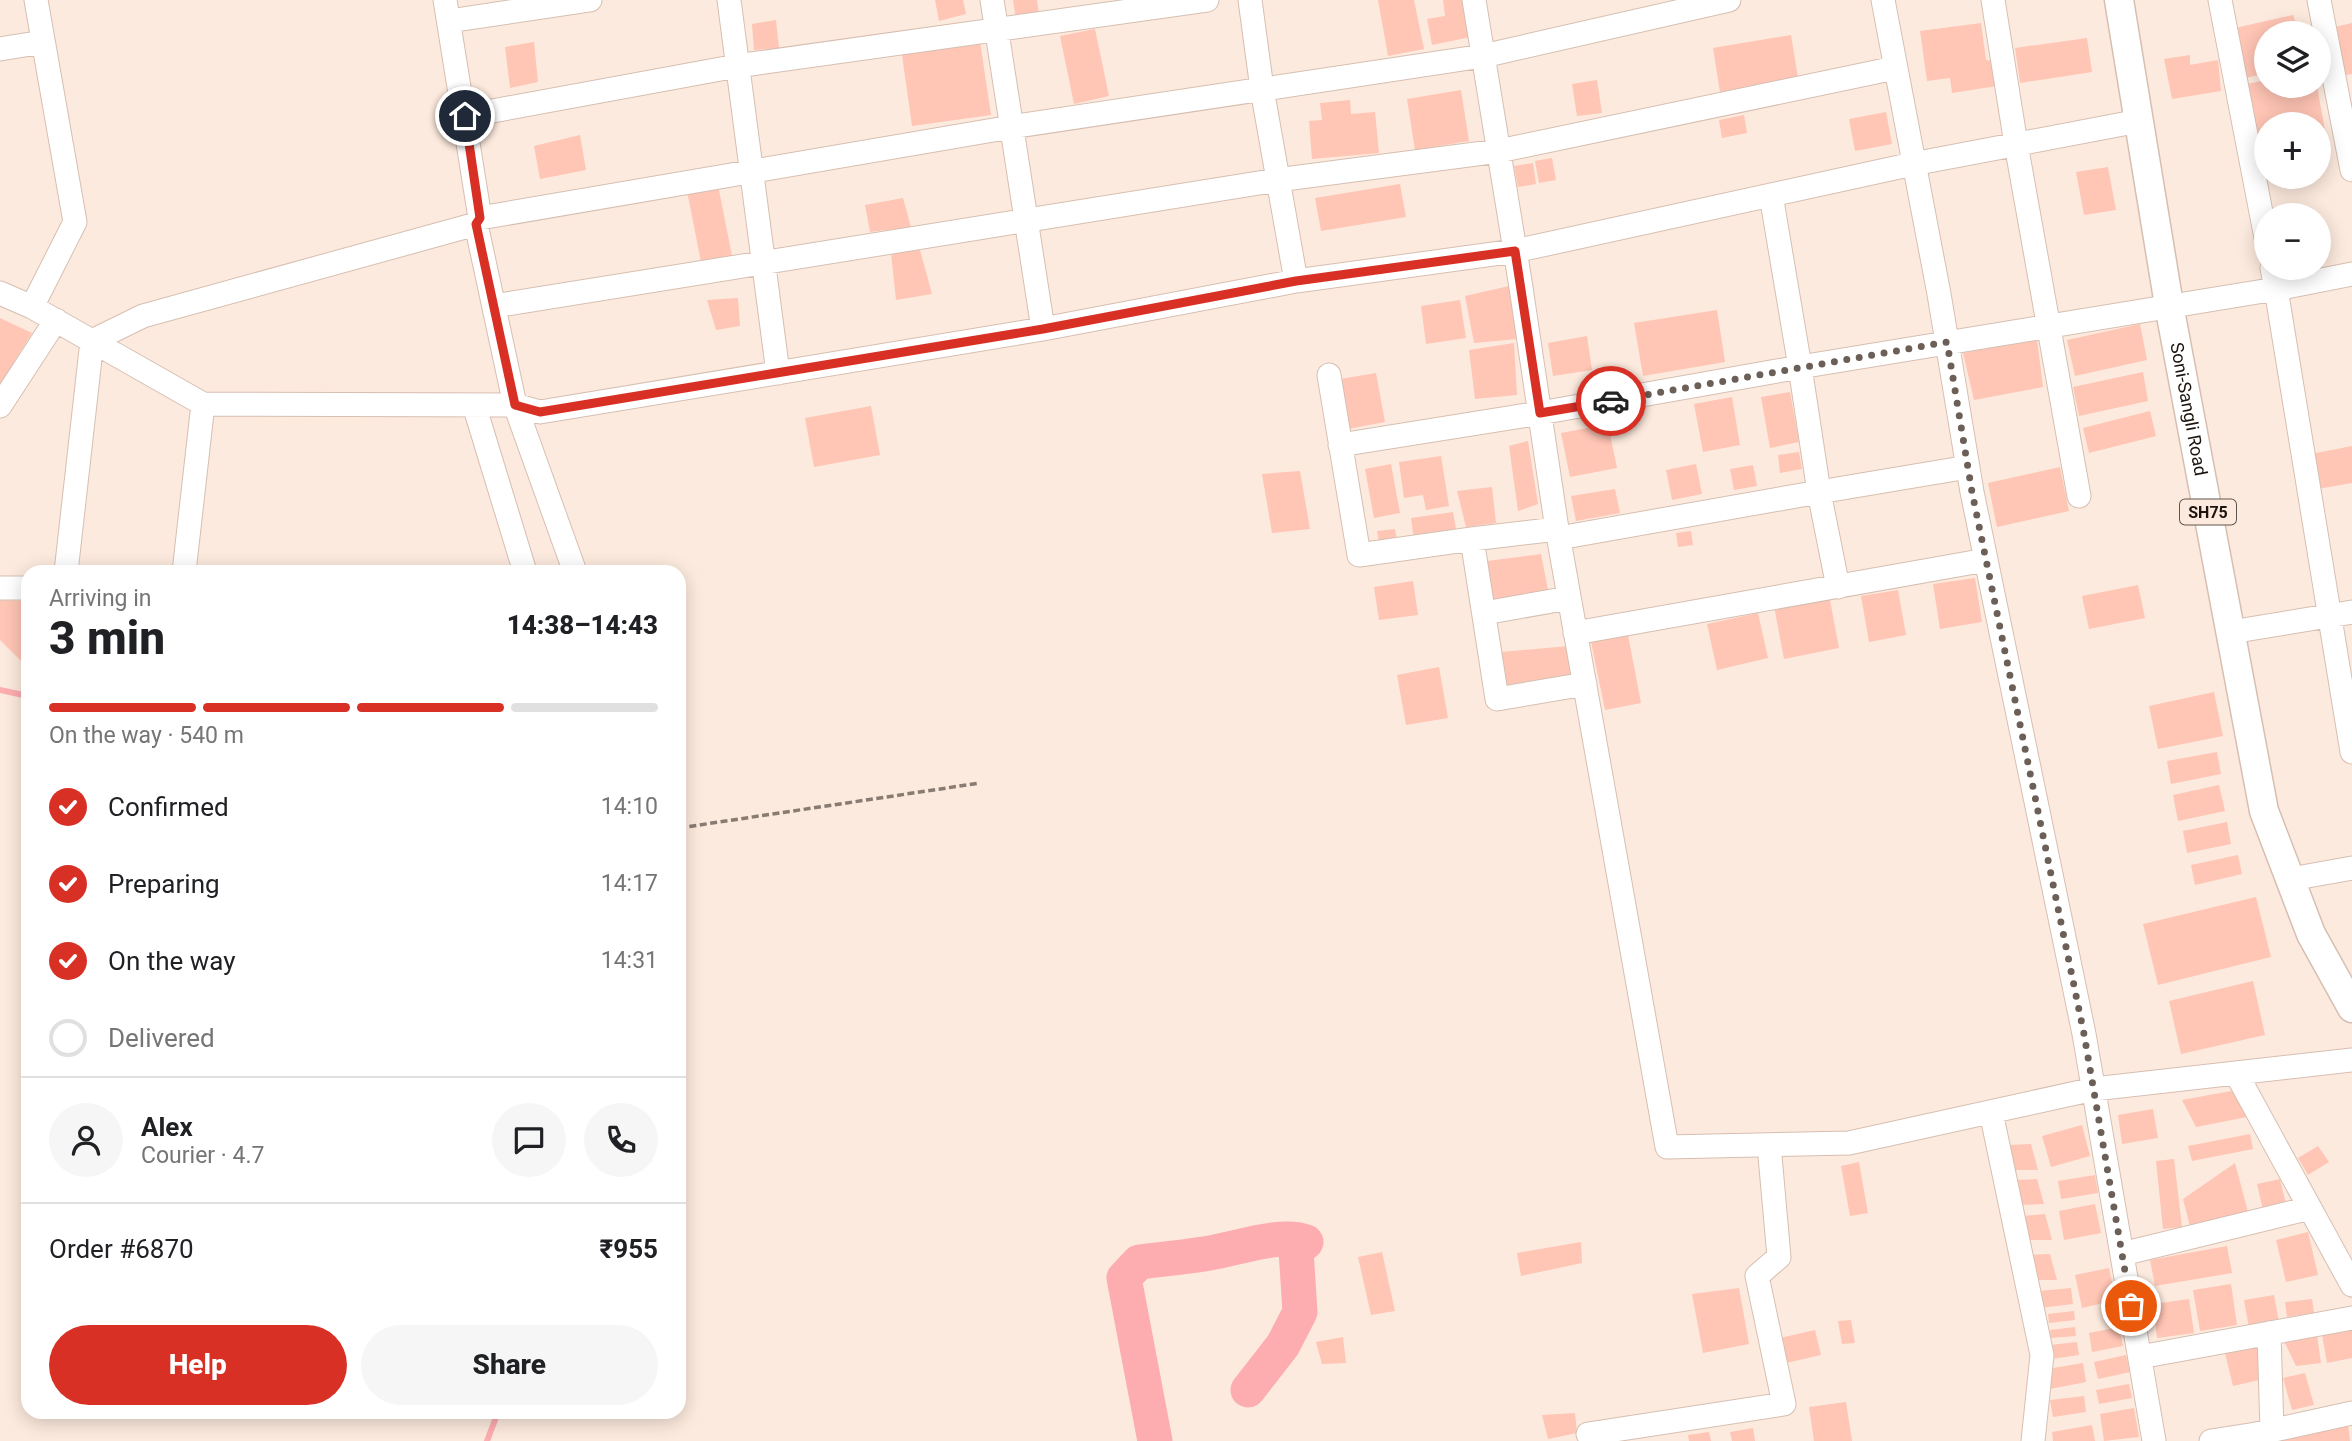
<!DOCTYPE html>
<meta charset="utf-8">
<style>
:root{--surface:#fff;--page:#f6f6f6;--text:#202124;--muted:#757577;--line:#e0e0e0;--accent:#d93025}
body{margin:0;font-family:Roboto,sans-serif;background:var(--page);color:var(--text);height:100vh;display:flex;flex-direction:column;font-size:26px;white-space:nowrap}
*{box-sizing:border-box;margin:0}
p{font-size:23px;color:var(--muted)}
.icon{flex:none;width:38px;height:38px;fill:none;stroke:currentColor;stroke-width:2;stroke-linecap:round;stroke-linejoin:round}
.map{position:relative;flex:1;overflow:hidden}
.drawer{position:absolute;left:21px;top:565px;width:665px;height:854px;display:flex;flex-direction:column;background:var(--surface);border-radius:21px;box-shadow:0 4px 18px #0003}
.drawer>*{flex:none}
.tools{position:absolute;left:2254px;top:21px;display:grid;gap:14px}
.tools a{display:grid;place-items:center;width:77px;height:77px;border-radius:50%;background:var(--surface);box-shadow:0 4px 18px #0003;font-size:35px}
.pin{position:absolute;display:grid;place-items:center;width:60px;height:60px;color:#fff;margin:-30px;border:4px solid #fff;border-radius:50%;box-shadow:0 2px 7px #0007}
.courier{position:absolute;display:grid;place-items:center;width:70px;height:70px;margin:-35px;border:5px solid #d93025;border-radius:50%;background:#fff;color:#222;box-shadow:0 2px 9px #0007}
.head em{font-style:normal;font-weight:800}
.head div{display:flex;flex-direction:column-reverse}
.head{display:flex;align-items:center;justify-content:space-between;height:119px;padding:0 28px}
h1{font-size:46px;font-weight:800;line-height:52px}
.bar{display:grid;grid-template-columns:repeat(4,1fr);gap:10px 7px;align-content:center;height:84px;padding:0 28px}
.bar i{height:9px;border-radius:5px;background:var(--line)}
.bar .current{background:var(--accent)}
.bar p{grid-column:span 4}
.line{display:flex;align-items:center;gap:18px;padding:0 28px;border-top:2px solid var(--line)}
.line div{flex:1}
.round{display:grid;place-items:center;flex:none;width:74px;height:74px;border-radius:37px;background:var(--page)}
ol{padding:0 28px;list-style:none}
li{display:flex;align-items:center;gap:21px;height:77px}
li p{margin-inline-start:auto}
li .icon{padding:7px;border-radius:50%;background:var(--accent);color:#fff;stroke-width:4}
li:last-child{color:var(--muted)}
li i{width:38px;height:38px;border:4px solid var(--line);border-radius:50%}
.primary-button{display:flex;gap:14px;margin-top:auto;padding:14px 28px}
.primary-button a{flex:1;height:80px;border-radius:42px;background:var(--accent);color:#fff;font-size:28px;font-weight:800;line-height:80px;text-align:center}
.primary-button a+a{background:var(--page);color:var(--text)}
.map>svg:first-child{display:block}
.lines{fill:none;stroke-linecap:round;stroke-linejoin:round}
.stream{stroke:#fdadb0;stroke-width:6}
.river{stroke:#fdadb0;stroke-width:35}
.building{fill:#ffc5b5}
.minor-casing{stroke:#d6bfb1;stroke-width:25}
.major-casing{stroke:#d6bfb1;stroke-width:31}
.path{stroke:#887b72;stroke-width:3.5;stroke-dasharray:7 3.5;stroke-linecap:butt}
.minor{stroke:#fff;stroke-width:23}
.major{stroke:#fff;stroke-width:28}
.done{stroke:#6b5f57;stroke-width:7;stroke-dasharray:0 12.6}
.route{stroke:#d93025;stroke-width:9}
.labels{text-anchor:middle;stroke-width:5;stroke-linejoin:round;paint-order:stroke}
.shield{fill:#fdeade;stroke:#60544d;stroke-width:2}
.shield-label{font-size:16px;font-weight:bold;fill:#1c140f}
.street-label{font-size:18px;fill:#1c140f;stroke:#fdeade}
</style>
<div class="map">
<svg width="2352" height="1441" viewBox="0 0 2352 1441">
<rect width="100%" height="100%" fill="#fdeade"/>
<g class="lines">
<path class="stream" d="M 0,690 L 28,696
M 487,1441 L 498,1412"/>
<path class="river" d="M 1155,1441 L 1124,1278 L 1139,1262 C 1163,1259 1187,1257 1210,1253 C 1236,1249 1282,1232 1306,1242 L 1296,1250 L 1300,1312 L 1283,1345 L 1248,1390"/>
</g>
<path class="building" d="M 935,0 L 963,0 L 966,14 L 939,21 Z
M 1013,0 L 1037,0 L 1039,15 L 1016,19 Z
M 1378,0 L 1414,0 L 1424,49 L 1388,56 Z
M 1443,0 L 1464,0 L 1471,37 L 1432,45 L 1427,19 L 1445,16 Z
M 2293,15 L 2299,33 L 2266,33 L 2266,73 L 2246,78 L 2235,28 Z
M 776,20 L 779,48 L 754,50 L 752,24 Z
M 1981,23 L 1986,60 L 1994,61 L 1997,86 L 1952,93 L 1950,78 L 1927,81 L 1920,31 Z
M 2352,23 L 2352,74 L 2345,75 L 2335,27 Z
M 1095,29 L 1109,96 L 1074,104 L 1060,36 Z
M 1791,35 L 1798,78 L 1720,92 L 1713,48 Z
M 2087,38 L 2092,72 L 2020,83 L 2015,48 Z
M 980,41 L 991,115 L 912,126 L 902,55 Z
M 534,42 L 538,82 L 510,88 L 505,47 Z
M 2190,55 L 2190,65 L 2218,60 L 2221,91 L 2172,99 L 2164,59 Z
M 1597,80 L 1602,113 L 1577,116 L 1572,84 Z
M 2266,80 L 2266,86 L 2317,86 L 2329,153 L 2319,155 L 2319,124 L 2266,124 L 2266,166 L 2263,167 L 2247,84 Z
M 1461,90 L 1469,141 L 1415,150 L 1407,99 Z
M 1350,100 L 1351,114 L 1375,112 L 1379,153 L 1312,159 L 1309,121 L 1322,120 L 1320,103 Z
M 1886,112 L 1892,144 L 1855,151 L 1849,119 Z
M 1744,115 L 1747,133 L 1722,138 L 1719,120 Z
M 580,135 L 586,170 L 540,179 L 534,146 Z
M 1552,158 L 1556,180 L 1539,183 L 1535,161 Z
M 1533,163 L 1536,184 L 1518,187 L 1514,166 Z
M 2108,167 L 2116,210 L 2084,215 L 2076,172 Z
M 1400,184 L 1406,217 L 1321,231 L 1315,198 Z
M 718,185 L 732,256 L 701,262 L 687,191 Z
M 903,198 L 911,227 L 870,232 L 865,205 Z
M 920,250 L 932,294 L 896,300 L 891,253 Z
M 1509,286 L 1517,339 L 1474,343 L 1465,296 Z
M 738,298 L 740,326 L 716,330 L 707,300 Z
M 1460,300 L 1466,338 L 1426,344 L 1421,306 Z
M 1717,310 L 1725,362 L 1643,376 L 1634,323 Z
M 0,318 L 32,333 L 0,384 Z
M 2140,324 L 2147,360 L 2075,376 L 2067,340 Z
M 1587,336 L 1592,370 L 1553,376 L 1548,343 Z
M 2037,339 L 2043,387 L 1974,400 L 1963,353 Z
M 1514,343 L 1517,395 L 1475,399 L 1469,350 Z
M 2143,372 L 2148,401 L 2079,416 L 2073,387 Z
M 1376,373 L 1385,422 L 1348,429 L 1340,379 Z
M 1790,392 L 1799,442 L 1770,448 L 1761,397 Z
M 1732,397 L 1740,445 L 1703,452 L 1694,404 Z
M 871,406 L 880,455 L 814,467 L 805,418 Z
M 2150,411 L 2156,436 L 2089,453 L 2083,428 Z
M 1608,424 L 1617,468 L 1570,477 L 1561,433 Z
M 1528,441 L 1538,504 L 1518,511 L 1509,446 Z
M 2352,446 L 2352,483 L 2312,490 L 2306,455 Z
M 1799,452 L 1802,469 L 1780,473 L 1778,455 Z
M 1441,456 L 1449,506 L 1426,510 L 1423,495 L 1404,498 L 1399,462 Z
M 1391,464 L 1400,513 L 1374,518 L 1365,469 Z
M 1696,464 L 1702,494 L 1672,500 L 1666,470 Z
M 1753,465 L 1757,486 L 1734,490 L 1730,469 Z
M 2060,467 L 2069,511 L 1997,527 L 1988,483 Z
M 1300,471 L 1310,529 L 1272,533 L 1262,474 Z
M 1492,487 L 1496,523 L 1466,527 L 1457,491 Z
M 1615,489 L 1620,513 L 1576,521 L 1571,496 Z
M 1453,512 L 1457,535 L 1414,541 L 1411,518 Z
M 1395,529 L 1397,540 L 1379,542 L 1377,531 Z
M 1691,531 L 1693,545 L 1678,547 L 1676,533 Z
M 1541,554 L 1549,595 L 1494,602 L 1487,561 Z
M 1975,578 L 1982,622 L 1940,629 L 1933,584 Z
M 1413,581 L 1418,615 L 1379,620 L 1374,587 Z
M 2138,585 L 2145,618 L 2089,629 L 2082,596 Z
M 1898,590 L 1906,635 L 1869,642 L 1861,596 Z
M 1829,595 L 1839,648 L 1784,659 L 1774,606 Z
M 0,600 L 28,601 L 28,668 L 0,640 Z
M 1758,613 L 1768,658 L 1717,670 L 1707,624 Z
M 1628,635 L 1641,703 L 1605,710 L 1591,642 Z
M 1569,646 L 1576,677 L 1507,690 L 1502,652 Z
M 1439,667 L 1448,718 L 1406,725 L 1397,675 Z
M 2214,692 L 2223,736 L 2158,749 L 2149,706 Z
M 2217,752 L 2221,774 L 2171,784 L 2167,761 Z
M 2219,785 L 2225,811 L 2178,821 L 2173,795 Z
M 2227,822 L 2231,844 L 2187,853 L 2183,831 Z
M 2238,855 L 2242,874 L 2195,885 L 2191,865 Z
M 2256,897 L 2271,957 L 2158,985 L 2143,924 Z
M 2253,981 L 2265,1035 L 2181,1054 L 2169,1001 Z
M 2242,1089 L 2247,1117 L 2196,1127 L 2182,1100 Z
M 2153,1109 L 2158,1138 L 2122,1144 L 2118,1115 Z
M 2082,1125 L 2090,1156 L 2051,1167 L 2042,1136 Z
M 2250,1134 L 2253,1149 L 2192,1161 L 2188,1146 Z
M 2031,1144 L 2038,1170 L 2013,1170 L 2009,1145 Z
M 2318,1146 L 2329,1162 L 2308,1175 L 2298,1158 Z
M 2174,1159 L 2182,1227 L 2163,1229 L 2156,1161 Z
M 1859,1162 L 1868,1213 L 1850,1216 L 1841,1166 Z
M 2235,1163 L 2248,1212 L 2190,1227 L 2183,1199 Z
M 2095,1175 L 2098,1193 L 2061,1199 L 2058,1181 Z
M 2037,1179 L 2044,1204 L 2018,1205 L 2014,1180 Z
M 2280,1179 L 2286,1204 L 2263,1210 L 2257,1184 Z
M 2095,1204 L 2101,1233 L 2064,1240 L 2059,1211 Z
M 2045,1214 L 2052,1240 L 2027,1240 L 2022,1216 Z
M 2308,1232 L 2318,1275 L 2286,1282 L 2276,1240 Z
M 1581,1242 L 1582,1263 L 1521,1276 L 1517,1253 Z
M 2227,1246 L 2232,1273 L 2155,1286 L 2150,1260 Z
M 1382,1252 L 1395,1311 L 1371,1315 L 1358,1257 Z
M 2050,1254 L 2057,1280 L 2032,1280 L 2027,1255 Z
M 2109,1268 L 2116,1300 L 2082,1308 L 2075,1275 Z
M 2231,1284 L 2237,1325 L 2200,1331 L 2193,1290 Z
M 1739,1288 L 1749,1344 L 1703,1353 L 1692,1294 Z
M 2071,1288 L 2073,1304 L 2040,1308 L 2039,1291 Z
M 2274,1295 L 2279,1322 L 2249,1328 L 2244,1300 Z
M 2189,1299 L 2194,1333 L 2157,1338 L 2153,1304 Z
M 2312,1299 L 2314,1313 L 2287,1317 L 2285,1302 Z
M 2074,1311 L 2075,1320 L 2049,1323 L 2048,1314 Z
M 1851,1320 L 1855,1343 L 1842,1344 L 1838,1321 Z
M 2075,1327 L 2076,1336 L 2051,1338 L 2050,1330 Z
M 2119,1327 L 2123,1346 L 2092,1352 L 2089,1333 Z
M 2352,1329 L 2352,1358 L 2327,1363 L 2322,1335 Z
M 1815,1330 L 1821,1355 L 1786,1363 L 1780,1338 Z
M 2317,1336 L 2321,1363 L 2296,1366 L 2284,1341 Z
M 1343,1337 L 1346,1363 L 1322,1364 L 1316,1342 Z
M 2077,1342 L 2079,1355 L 2052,1359 L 2050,1345 Z
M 2261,1345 L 2268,1378 L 2233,1386 L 2225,1353 Z
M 2126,1355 L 2130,1372 L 2098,1379 L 2094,1362 Z
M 2083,1363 L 2086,1382 L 2050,1389 L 2047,1369 Z
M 2305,1373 L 2314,1405 L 2292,1410 L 2283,1378 Z
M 2129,1384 L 2132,1398 L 2099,1404 L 2096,1390 Z
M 2084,1396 L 2086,1412 L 2053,1417 L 2050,1400 Z
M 1846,1402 L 1852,1441 L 1814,1441 L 1809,1407 Z
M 2134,1408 L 2139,1437 L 2104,1441 L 2100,1414 Z
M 1575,1413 L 1577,1433 L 1548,1439 L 1542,1415 Z
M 2348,1424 L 2350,1441 L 2277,1441 L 2277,1437 Z
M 2092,1425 L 2095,1441 L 2053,1441 L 2052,1432 Z
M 1753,1428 L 1755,1441 L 1732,1441 L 1730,1432 Z
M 1709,1432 L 1711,1441 L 1689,1441 L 1688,1435 Z"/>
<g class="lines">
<defs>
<path id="minor" d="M 445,0 L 480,218 L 476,224 L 515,405 L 575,572
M 729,0 L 778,373
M 992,0 L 1043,329
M 1250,0 L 1262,89 L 1296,281
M 1474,0 L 1520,281 L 1557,529 L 1667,1147 L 1849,1143 L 2094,1089 L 2352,1060
M 1883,0 L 1939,294 L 1972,492 L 2084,1034 L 2154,1441
M 1993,0 L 2016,144 L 2079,496
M 2220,0 L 2266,238
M 2319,0 L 2352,170
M 449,21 L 590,0
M 0,49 L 43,42
M 465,116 L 737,66 L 1207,0
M 480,218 L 1011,127 L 1483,56 L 1729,0
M 2352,274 L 2276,289 L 2352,752
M 0,293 L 32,307 L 203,404 L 515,405 L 540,412 L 1043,329 L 1296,281 L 1515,251 L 1913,164 L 2139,121
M 494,306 L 1277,180 L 1499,151 L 1895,68
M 32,307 L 75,222 L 36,0
M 1329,375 L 1359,555 L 1472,539
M 474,405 L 525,572
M 0,406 L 56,320
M 1340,445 L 1540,413 L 1800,367 L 1771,195
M 1557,529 L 1472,539 L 1497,699 L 1585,684
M 1559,538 L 1819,492 L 1800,367 L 2276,289 L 2272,268
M 66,572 L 92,341 L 143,316 L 476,224
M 184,572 L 203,404
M 1838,587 L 1819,492 L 1968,467
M 0,588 L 28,588
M 1484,613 L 1569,598
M 2231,632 L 2352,612
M 1575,633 L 1986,560
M 2291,879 L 2352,868
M 2236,1073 L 2352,1285
M 1991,1112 L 2042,1355 L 2033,1441
M 2122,1254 L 2310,1208
M 2269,1333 L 2272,1431
M 2140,1357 L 2352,1318
M 1588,1434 L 1784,1404 L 1757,1276 L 1779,1257 L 1769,1145
M 2211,1441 L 2256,1434
M 2256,1441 L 2256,1434 L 2352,1413"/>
<g id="major">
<path id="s1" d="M 2119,0 L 2169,305 L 2264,811 L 2311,934 L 2352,1008"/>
</g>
</defs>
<use href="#minor" class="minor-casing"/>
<use href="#major" class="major-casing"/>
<path class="path" d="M 679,828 L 980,783"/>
<use href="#minor" class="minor"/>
<use href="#major" class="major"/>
</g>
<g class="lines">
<path class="done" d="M 1611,401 L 1947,342 L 1972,492 L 2084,1034 L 2131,1306"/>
<path class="route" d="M 465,116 L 480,218 L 476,224 L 515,405 L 540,412 L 1043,329 L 1296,281 L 1515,251 L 1540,413 L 1611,401"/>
</g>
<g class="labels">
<rect class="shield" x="2180" y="499.5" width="56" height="25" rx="5"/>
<g class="shield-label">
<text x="2208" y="518">SH75</text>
</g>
<g class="street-label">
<text dy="6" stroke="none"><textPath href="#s1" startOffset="415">Soni-Sangli Road</textPath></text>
</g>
</g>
</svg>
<div class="tools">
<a><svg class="icon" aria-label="layers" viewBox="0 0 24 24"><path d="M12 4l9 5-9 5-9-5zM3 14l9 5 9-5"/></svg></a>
<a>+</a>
<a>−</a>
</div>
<div class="pin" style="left:2131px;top:1306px;background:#ea580c"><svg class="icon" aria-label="bag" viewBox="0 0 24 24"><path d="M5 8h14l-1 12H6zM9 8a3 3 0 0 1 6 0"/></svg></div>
<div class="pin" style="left:465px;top:116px;background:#1f2937"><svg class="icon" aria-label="home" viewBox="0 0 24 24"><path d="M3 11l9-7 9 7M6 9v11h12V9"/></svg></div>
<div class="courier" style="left:1611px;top:401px"><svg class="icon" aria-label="car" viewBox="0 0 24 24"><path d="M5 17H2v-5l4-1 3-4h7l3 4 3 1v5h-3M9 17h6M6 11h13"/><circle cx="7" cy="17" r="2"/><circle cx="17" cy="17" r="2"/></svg></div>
<section class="drawer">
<div class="head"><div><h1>3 min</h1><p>Arriving in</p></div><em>14:38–14:43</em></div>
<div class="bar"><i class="current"></i><i class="current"></i><i class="current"></i><i></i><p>On the way · 540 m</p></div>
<ol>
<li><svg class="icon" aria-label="check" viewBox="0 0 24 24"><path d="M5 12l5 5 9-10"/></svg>Confirmed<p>14:10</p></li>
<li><svg class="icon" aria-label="check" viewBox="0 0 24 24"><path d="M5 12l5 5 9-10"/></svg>Preparing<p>14:17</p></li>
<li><svg class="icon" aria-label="check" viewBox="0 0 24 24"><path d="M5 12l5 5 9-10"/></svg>On the way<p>14:31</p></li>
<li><i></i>Delivered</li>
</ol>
<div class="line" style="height:126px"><a class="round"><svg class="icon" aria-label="person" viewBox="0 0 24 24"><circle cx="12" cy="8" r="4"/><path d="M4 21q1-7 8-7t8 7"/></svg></a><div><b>Alex</b><p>Courier · 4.7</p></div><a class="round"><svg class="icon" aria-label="chat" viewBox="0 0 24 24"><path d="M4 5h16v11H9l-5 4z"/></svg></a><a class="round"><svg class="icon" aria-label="phone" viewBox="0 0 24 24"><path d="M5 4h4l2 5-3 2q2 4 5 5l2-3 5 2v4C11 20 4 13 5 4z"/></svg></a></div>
<div class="line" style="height:91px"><div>Order #6870</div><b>₹955</b></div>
<div class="primary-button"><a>Help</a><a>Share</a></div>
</section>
</div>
